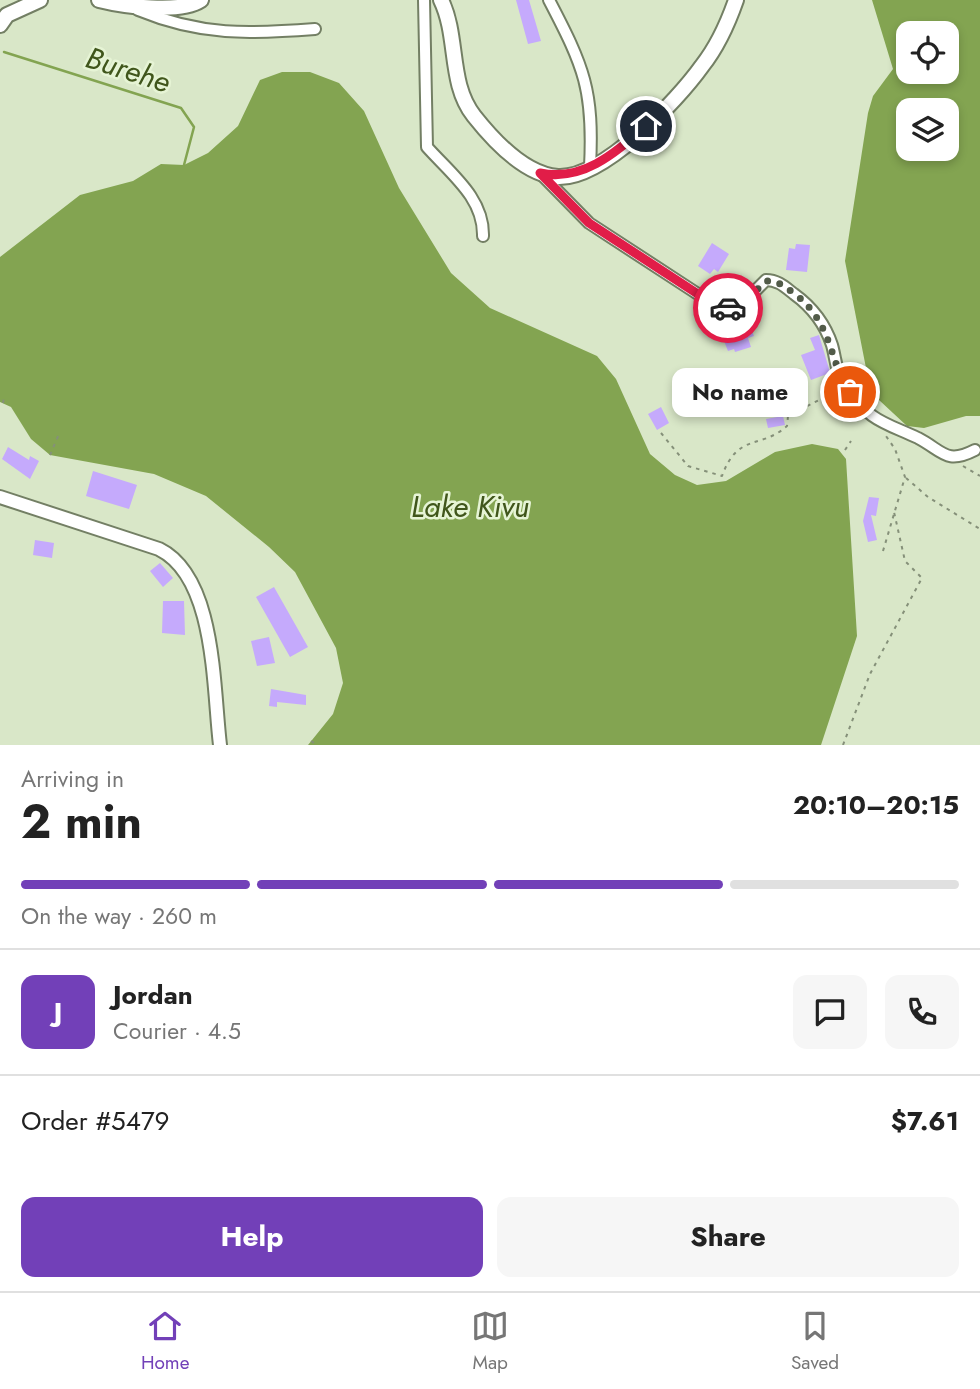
<!DOCTYPE html>
<meta charset="utf-8">
<style>
:root{--surface:#fff;--page:#f6f6f6;--text:#222;--muted:#767676;--line:#e0e0e0;--accent:#7240b8}
body{margin:0;font-family:Jost,sans-serif;background:var(--page);color:var(--text);height:100vh;display:flex;flex-direction:column;font-size:26px;white-space:nowrap}
*{box-sizing:border-box;margin:0}
p{font-size:23px;color:var(--muted)}
.icon{flex:none;width:38px;height:38px;fill:none;stroke:currentColor;stroke-width:2;stroke-linecap:round;stroke-linejoin:round}
.map{position:relative;height:745px;overflow:hidden}
.side{display:flex;flex-direction:column;background:var(--surface);flex:1}
.side>*{flex:none}
.tools{position:absolute;left:896px;top:21px;display:grid;gap:14px}
.tools a{display:grid;place-items:center;width:63px;height:63px;border-radius:14px;background:var(--surface);box-shadow:0 4px 10px #0003;font-size:35px}
.pin{position:absolute;display:grid;place-items:center;width:60px;height:60px;color:#fff;margin:-30px;border:4px solid #fff;border-radius:50%;box-shadow:0 2px 7px #0007}
.courier{position:absolute;display:grid;place-items:center;width:70px;height:70px;margin:-35px;border:5px solid #e11d48;border-radius:50%;background:#fff;color:#222;box-shadow:0 2px 9px #0007}
.bubble{position:absolute;height:49px;border-radius:14px;background:var(--surface);box-shadow:0 4px 10px #0003;font-size:23px;font-weight:700;line-height:49px;text-align:center}
.overview em{font-style:normal;font-weight:700}
.overview div{display:flex;flex-direction:column-reverse}
.overview{display:flex;align-items:center;justify-content:space-between;height:119px;padding:0 21px}
h1{font-size:46px;font-weight:700;line-height:52px}
.bar{display:grid;grid-template-columns:repeat(4,1fr);gap:10px 7px;align-content:center;height:84px;padding:0 21px}
.bar i{height:9px;border-radius:5px;background:var(--line)}
.bar .on{background:var(--accent)}
.bar p{grid-column:span 4}
.line{display:flex;align-items:center;gap:18px;padding:0 21px;border-top:2px solid var(--line)}
.line div{flex:1}
.round{display:grid;place-items:center;flex:none;width:74px;height:74px;border-radius:14px;background:var(--page)}
.action{display:flex;gap:14px;margin-top:auto;padding:14px 21px}
.action a{flex:1;height:80px;border-radius:14px;background:var(--accent);color:#fff;font-size:28px;font-weight:700;line-height:80px;text-align:center}
.action a+a{background:var(--page);color:var(--text)}
.menu{display:flex;justify-content:space-around;align-items:center;height:98px;border-top:2px solid var(--line);background:var(--surface);font-size:19px;color:var(--muted)}
.menu a{display:grid;justify-items:center;gap:4px}
.menu .on{color:var(--accent)}
.map>svg:first-child{display:block}
.water{fill:#83a451;fill-rule:evenodd}
.lines{fill:none;stroke-linecap:round;stroke-linejoin:round}
.stream{stroke:#83a451;stroke-width:2.5}
.building{fill:#c5aafc}
.minor-casing{stroke:#737f64;stroke-width:14}
.tertiary-casing{stroke:#737f64;stroke-width:16}
.secondary-casing{stroke:#737f64;stroke-width:18}
.path{stroke:#859079;stroke-width:2;stroke-dasharray:3.5 5;stroke-linecap:butt}
.minor{stroke:#fff;stroke-width:10}
.tertiary{stroke:#fff;stroke-width:12}
.secondary{stroke:#fff;stroke-width:14}
.done{stroke:#525b49;stroke-width:7;stroke-dasharray:0 12.6}
.route{stroke:#e11d48;stroke-width:9}
.labels{text-anchor:middle;stroke-width:5;stroke-linejoin:round;paint-order:stroke}
.water-label{font-size:30px;font-style:italic;fill:#40561b;stroke:#e6f4d5}
</style>
<div class="map">
<svg width="980" height="745" viewBox="0 0 980 745">
<rect width="100%" height="100%" fill="#d9e7c8"/>
<path class="water" d="M 872,0 L 980,0 L 980,416 L 966,416 L 924,428 L 907,426 L 879,400 L 866,368 L 845,261 L 868,113 L 873,96 L 893,69 ZM 908,33 L 947,33 L 947,72 L 908,72 ZM 908,110 L 947,110 L 947,149 L 908,149 Z
M 282,72 L 310,72 L 339,83 L 364,111 L 399,188 L 451,273 L 490,308 L 597,356 L 616,379 L 650,454 L 675,475 L 697,485 L 726,481 L 775,452 L 812,444 L 838,449 L 846,459 L 857,636 L 821,745 L 308,745 L 333,714 L 343,683 L 336,648 L 295,572 L 269,547 L 206,496 L 154,474 L 50,455 L 31,439 L 11,407 L 0,402 L 0,257 L 80,195 L 133,181 L 161,164 L 184,165 L 208,153 L 238,126 L 260,80 Z"/>
<g class="lines">
<path class="stream" d="M 4,52 L 181,108 L 194,127 L 184,165"/>
</g>
<path class="building" d="M 516,0 L 529,0 L 541,41 L 528,44 Z
M 712,243 L 729,254 L 718,272 L 714,269 L 710,274 L 698,266 Z
M 796,244 L 810,245 L 807,272 L 786,270 L 789,248 L 795,249 Z
M 750,326 L 754,336 L 748,338 L 751,347 L 735,352 L 734,349 L 728,351 L 722,336 Z
M 819,335 L 832,379 L 841,394 L 834,396 L 827,374 L 811,380 L 801,355 L 815,350 L 810,338 Z
M 661,407 L 669,423 L 657,430 L 648,414 Z
M 783,416 L 785,425 L 768,428 L 766,419 Z
M 8,447 L 29,460 L 30,456 L 39,461 L 30,479 L 2,459 Z
M 93,471 L 137,485 L 129,509 L 86,496 Z
M 869,497 L 879,498 L 876,516 L 871,515 L 877,540 L 868,542 L 863,521 Z
M 35,540 L 54,543 L 52,558 L 33,555 Z
M 160,563 L 173,578 L 163,587 L 150,571 Z
M 274,587 L 308,647 L 290,657 L 256,597 Z
M 163,601 L 184,601 L 185,635 L 162,633 Z
M 269,637 L 275,663 L 257,666 L 251,641 Z
M 271,689 L 306,695 L 306,705 L 277,702 L 277,707 L 269,706 Z"/>
<g class="lines">
<defs>
<path id="minor" d="M 424,0 L 427,147 C 451,174 484,198 483,236
M 549,0 C 584,67 594,90 590,167
M 138,10 C 201,36 249,34 315,29
M 540,173 L 589,223 L 707,300 L 725,308 L 738,308 L 766,280 C 778,280 785,287 794,294 C 812,307 825,324 832,345 C 836,359 836,374 845,386 C 871,422 881,421 918,438 C 943,451 946,465 975,450"/>
<path id="tertiary" d="M 0,497 L 159,549 C 216,577 213,688 220,745"/>
<path id="secondary" d="M 99,0 C 123,6 180,14 201,0
M 441,0 C 459,37 448,83 474,116 C 493,140 525,175 558,177 C 603,179 677,101 702,66 C 717,47 728,23 736,0
M 0,25 L 7,15 L 40,0"/>
</defs>
<use href="#minor" class="minor-casing"/>
<use href="#tertiary" class="tertiary-casing"/>
<use href="#secondary" class="secondary-casing"/>
<path class="path" d="M 3,403 L 4,397
M 661,433 L 688,466 L 722,476 C 738,432 760,450 787,426 L 788,416 L 821,399 L 839,397
M 845,450 L 851,441
M 50,455 L 59,434
M 963,466 L 980,476
M 906,478 L 928,497 L 980,529
M 883,551 L 905,477 L 895,449 L 886,436
M 311,741 L 317,745
M 843,745 L 870,674 L 922,578 L 905,561 L 894,512"/>
<use href="#minor" class="minor"/>
<use href="#tertiary" class="tertiary"/>
<use href="#secondary" class="secondary"/>
</g>
<g class="lines">
<path class="done" d="M 728,308 L 738,308 L 766,281 C 778,280 785,287 795,294 C 826,318 830,349 843,384 L 850,392"/>
<path class="route" d="M 646,126 C 615,153 583,182 540,173 L 589,223 L 707,300 L 728,308"/>
</g>
<g class="labels">
<g class="water-label">
<text transform="translate(128 70) rotate(18)" y="10">Burehe</text>
<text x="470" y="517">Lake Kivu</text>
</g>
</g>
</svg>
<div class="tools">
<a><svg class="icon" aria-label="locate" viewBox="0 0 24 24"><circle cx="12" cy="12" r="6"/><path d="M12 2v4M12 18v4M2 12h4M18 12h4"/></svg></a>
<a><svg class="icon" aria-label="layers" viewBox="0 0 24 24"><path d="M12 4l9 5-9 5-9-5zM3 14l9 5 9-5"/></svg></a>
</div>
<div class="pin" style="left:850px;top:392px;background:#ea580c"><svg class="icon" aria-label="bag" viewBox="0 0 24 24"><path d="M5 8h14l-1 12H6zM9 8a3 3 0 0 1 6 0"/></svg></div>
<div class="pin" style="left:646px;top:126px;background:#1f2937"><svg class="icon" aria-label="home" viewBox="0 0 24 24"><path d="M3 11l9-7 9 7M6 9v11h12V9"/></svg></div>
<div class="courier" style="left:728px;top:308px"><svg class="icon" aria-label="car" viewBox="0 0 24 24"><path d="M5 17H2v-5l4-1 3-4h7l3 4 3 1v5h-3M9 17h6M6 11h13"/><circle cx="7" cy="17" r="2"/><circle cx="17" cy="17" r="2"/></svg></div>
<div class="bubble" style="left:672px;top:368px;width:136px">No name</div>
</div>
<section class="side">
<div class="overview"><div><h1>2 min</h1><p>Arriving in</p></div><em>20:10–20:15</em></div>
<div class="bar"><i class="on"></i><i class="on"></i><i class="on"></i><i></i><p>On the way · 260 m</p></div>
<div class="line" style="height:126px"><b class="round" style="background:var(--accent);color:#fff">J</b><div><b>Jordan</b><p>Courier · 4.5</p></div><a class="round"><svg class="icon" aria-label="chat" viewBox="0 0 24 24"><path d="M4 5h16v11H9l-5 4z"/></svg></a><a class="round"><svg class="icon" aria-label="phone" viewBox="0 0 24 24"><path d="M5 4h4l2 5-3 2q2 4 5 5l2-3 5 2v4C11 20 4 13 5 4z"/></svg></a></div>
<div class="line" style="height:91px"><div>Order #5479</div><b>$7.61</b></div>
<div class="action"><a>Help</a><a>Share</a></div>
</section>
<nav class="menu">
<a class="on"><svg class="icon" aria-label="home" viewBox="0 0 24 24"><path d="M3 11l9-7 9 7M6 9v11h12V9"/></svg>Home</a>
<a><svg class="icon" aria-label="map" viewBox="0 0 24 24"><path d="M3 6l6-2 6 2 6-2v14l-6 2-6-2-6 2zM9 4v14M15 6v14"/></svg>Map</a>
<a><svg class="icon" aria-label="saved" viewBox="0 0 24 24"><path d="M7 4h10v16l-5-4-5 4z"/></svg>Saved</a>
</nav>
